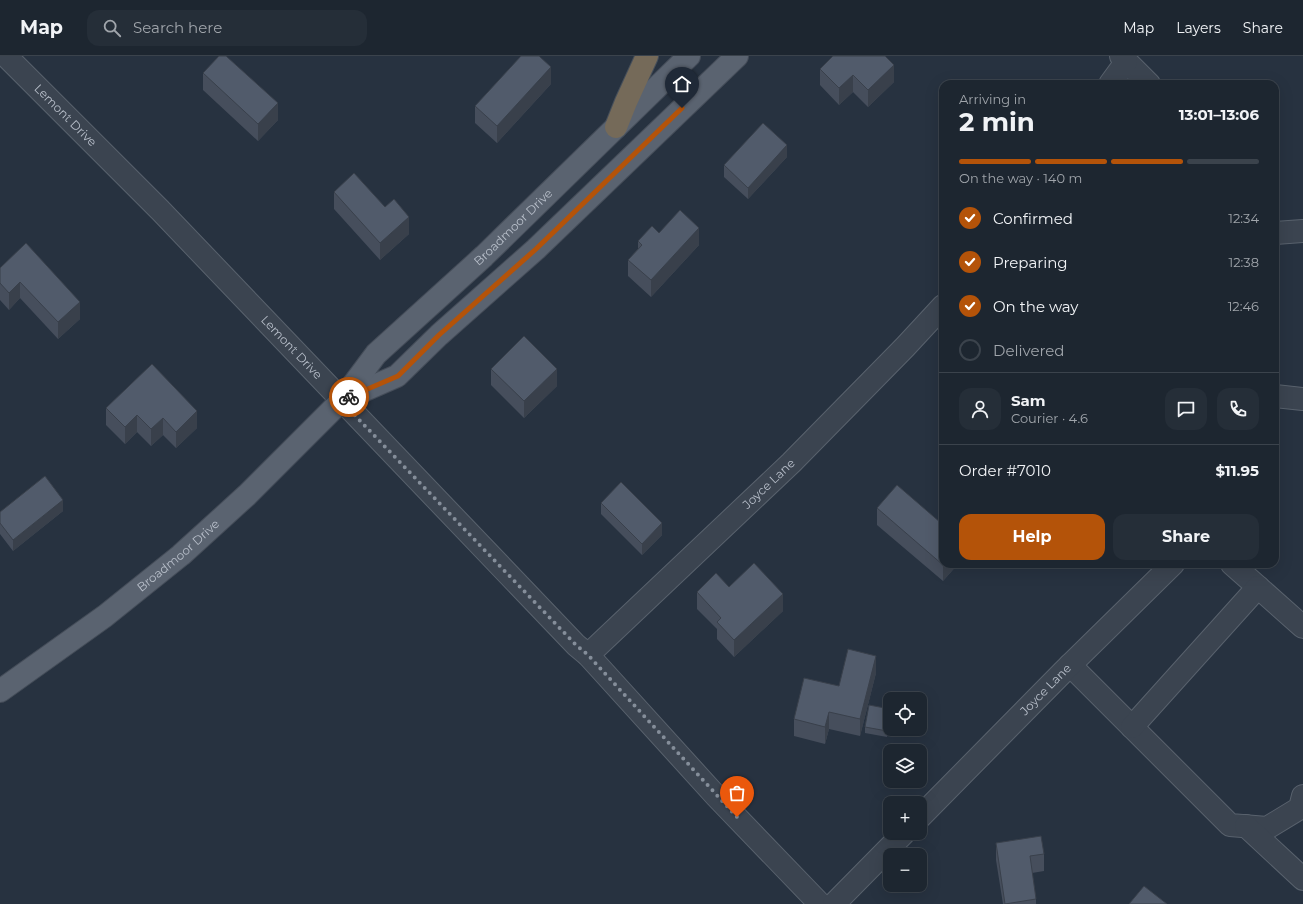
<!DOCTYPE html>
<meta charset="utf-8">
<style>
:root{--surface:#1d2630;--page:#252e38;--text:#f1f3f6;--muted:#a0a5ab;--line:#3b434c;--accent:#b45309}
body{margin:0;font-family:Montserrat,sans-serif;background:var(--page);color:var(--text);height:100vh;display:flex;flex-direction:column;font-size:15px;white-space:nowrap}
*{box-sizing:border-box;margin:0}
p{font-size:13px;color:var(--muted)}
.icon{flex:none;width:22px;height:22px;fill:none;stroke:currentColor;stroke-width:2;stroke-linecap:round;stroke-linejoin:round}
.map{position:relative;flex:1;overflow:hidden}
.details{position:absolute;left:939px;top:24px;width:340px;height:488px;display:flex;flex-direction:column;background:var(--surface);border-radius:12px;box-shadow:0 4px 16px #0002,0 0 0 1px var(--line)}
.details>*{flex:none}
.fabs{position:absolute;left:883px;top:636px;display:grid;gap:8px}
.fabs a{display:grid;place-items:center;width:44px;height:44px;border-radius:8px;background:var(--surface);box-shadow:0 4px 16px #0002,0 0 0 1px var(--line);font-size:20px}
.pin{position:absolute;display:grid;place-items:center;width:34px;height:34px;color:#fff;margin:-41px -17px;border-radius:50% 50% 50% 0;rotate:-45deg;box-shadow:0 0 4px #0007}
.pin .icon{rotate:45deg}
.courier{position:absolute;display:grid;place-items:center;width:40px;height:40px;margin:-20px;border:3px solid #b45309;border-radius:50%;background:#fff;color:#222;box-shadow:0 1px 5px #0007}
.overview em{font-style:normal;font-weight:700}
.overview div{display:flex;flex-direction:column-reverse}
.overview{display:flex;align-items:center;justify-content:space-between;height:68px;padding:0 20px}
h1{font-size:26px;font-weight:700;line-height:30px}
.bar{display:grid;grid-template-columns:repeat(4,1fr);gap:6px 4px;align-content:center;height:48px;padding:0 20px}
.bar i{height:5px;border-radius:3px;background:var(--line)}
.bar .on{background:var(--accent)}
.bar p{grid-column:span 4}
.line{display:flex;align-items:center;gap:10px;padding:0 20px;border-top:1px solid var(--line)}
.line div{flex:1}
.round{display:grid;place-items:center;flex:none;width:42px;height:42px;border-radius:12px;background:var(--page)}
ol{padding:0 20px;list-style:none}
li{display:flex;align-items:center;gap:12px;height:44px}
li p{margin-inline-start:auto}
li .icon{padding:4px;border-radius:50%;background:var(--accent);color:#fff;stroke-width:4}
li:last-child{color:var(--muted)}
li i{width:22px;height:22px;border:2px solid var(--line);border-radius:50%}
.cta{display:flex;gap:8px;margin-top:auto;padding:8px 20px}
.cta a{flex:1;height:46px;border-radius:12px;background:var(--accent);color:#fff;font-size:16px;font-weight:700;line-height:46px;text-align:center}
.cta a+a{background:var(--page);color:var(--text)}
header{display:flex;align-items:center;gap:24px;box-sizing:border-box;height:56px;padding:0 20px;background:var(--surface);border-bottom:1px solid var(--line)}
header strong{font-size:19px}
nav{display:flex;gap:22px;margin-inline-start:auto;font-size:14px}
.search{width:280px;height:36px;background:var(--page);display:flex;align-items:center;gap:10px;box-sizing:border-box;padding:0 14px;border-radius:12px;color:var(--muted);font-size:15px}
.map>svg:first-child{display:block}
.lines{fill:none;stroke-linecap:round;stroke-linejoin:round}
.minor-casing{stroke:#59626d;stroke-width:24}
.major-casing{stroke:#454d59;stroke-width:24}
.highway-casing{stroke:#464f5a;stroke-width:24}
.minor{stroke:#3b4450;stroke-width:22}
.major{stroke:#5a6370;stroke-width:22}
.highway{stroke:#756a59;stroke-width:22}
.wall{fill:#464e5c}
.shaded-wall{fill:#39404b}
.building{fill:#515b6b;stroke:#39404b}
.done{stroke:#858e9a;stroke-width:4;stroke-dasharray:0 7.2}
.route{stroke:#b45309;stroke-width:5}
.labels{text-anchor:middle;stroke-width:3;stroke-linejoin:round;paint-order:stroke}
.street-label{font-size:12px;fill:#b8bfca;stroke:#202935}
</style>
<header>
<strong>Map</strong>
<div class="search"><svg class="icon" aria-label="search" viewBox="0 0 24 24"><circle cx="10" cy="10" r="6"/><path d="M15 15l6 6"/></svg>Search here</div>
<nav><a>Map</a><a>Layers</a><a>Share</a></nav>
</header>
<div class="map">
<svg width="1303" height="848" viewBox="0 0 1303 848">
<rect width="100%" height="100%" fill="#273240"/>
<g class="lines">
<defs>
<g id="minor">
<path id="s1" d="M 6,0 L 160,154 L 576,589 L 588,599 L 716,740 L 820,848"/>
<path d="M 1121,0 L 1149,28"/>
<path d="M 1110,28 L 1126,6"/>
<path d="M 1275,177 L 1303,175"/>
<path d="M 1275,340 L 1303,343"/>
<path d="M 1232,508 L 1258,531"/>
<path id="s2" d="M 588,599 L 791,407 L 905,291 L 943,250"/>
<path d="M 1070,609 L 1230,769 L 1267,772 L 1300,752 L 1303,740"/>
<path d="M 1132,671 L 1258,531 L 1303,571"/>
<path id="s3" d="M 920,761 L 1064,615 L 1173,508"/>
<path d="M 1246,770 L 1303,823"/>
<path d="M 834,848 L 904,777"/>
</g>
<g id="major">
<path d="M 342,344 L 397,320 L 439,279 L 536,193 L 737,0"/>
<path id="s4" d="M 0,635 L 105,560 L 181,499 L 247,439 L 341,345 L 376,298 L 484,200 L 689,0"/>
</g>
<path id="highway" d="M 616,71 L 626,46 L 647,0"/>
</defs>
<use href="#minor" class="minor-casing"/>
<use href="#major" class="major-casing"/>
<use href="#highway" class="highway-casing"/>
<use href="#minor" class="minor"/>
<use href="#major" class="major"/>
<use href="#highway" class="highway"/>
</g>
<path class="wall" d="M 820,13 L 894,26 L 868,51 L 853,36 L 839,49 L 820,29 Z
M 203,17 L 278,64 L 258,85 L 203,34 Z
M 551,28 L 497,87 L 475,67 L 475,50 Z
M 787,101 L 748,143 L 724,121 L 724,109 Z
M 334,136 L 385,151 L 409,178 L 380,204 L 334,153 Z
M 659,177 L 699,189 L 651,241 L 628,220 L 628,204 L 638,193 L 638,185 Z
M 0,212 L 80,263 L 58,283 L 20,242 L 9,254 L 0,244 Z
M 152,308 L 197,372 L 176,392 L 163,379 L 151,390 L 137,376 L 125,388 L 106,369 L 106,352 Z
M 491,313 L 557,330 L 524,362 L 491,329 Z
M 601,447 L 662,479 L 642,499 L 601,458 Z
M 877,452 L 958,508 L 943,525 L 877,469 Z
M 63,455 L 13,495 L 0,478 L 0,456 Z
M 729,531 L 783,555 L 734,601 L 717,583 L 717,573 L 697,553 L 697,536 Z
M 876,617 L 860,680 L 829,673 L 825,688 L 794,680 L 794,663 Z
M 890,653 L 887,681 L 865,677 L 865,671 Z
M 996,787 L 1044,798 L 1044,815 L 1032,817 L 1036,843 L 1036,848 L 1003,848 L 996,804 Z"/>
<path class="shaded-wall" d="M 894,9 L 894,26 L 868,51 L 868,34 Z
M 551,11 L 551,28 L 497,87 L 497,70 Z
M 853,19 L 853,36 L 839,49 L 839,32 Z
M 278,47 L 278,64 L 258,85 L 258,68 Z
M 787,89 L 787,101 L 748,143 L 748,132 Z
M 409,161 L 409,178 L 380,204 L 380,187 Z
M 699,172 L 699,189 L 651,241 L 651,224 Z
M 20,226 L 20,242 L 9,254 L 9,237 Z
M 80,246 L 80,263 L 58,283 L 58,266 Z
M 557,313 L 557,330 L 524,362 L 524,345 Z
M 197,355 L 197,372 L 176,392 L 176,376 Z
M 137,359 L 137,376 L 125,388 L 125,371 Z
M 163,362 L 163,379 L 151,390 L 151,373 Z
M 63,444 L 63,455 L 13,495 L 13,484 Z
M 662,467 L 662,479 L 642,499 L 642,488 Z
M 944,508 L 958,508 L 943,525 L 943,509 Z
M 783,538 L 783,555 L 734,601 L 734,584 Z
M 876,600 L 876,617 L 860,680 L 860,663 Z
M 829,656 L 829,673 L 825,688 L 825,671 Z
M 890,660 L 890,666 L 887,681 L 887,675 Z"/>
<path class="building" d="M 219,0 L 226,0 L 278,47 L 258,68 L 203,17 Z
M 521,0 L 539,0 L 551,11 L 497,70 L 475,50 Z
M 833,0 L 885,0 L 894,9 L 868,34 L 853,19 L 839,32 L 820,13 Z
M 763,67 L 787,89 L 748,132 L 724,109 Z
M 354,117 L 385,151 L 394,143 L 409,161 L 380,187 L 334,136 Z
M 680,154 L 699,172 L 651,224 L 628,204 L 642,189 L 638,185 L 652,170 L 659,177 Z
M 26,187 L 80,246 L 58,266 L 20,226 L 9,237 L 0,227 L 0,212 Z
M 524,280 L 557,313 L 524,345 L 491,313 Z
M 152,308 L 197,355 L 176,376 L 163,362 L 151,373 L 137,359 L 125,371 L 106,352 Z
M 45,420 L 63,444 L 13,484 L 0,467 L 0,456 Z
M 621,426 L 662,467 L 642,488 L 601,447 Z
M 897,429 L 941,467 L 943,464 L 943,509 L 877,452 Z
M 754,507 L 783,538 L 734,584 L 717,566 L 721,562 L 697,536 L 716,517 L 729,531 Z
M 848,593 L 876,600 L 860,663 L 829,656 L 825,671 L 794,663 L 804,622 L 839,630 Z
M 869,649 L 890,653 L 890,660 L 887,675 L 865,671 Z
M 1041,780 L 1044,798 L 1030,800 L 1036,843 L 1005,848 L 996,787 Z
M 1144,830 L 1167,848 L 1129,848 Z"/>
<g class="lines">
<path class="done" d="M 349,341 L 341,345 L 576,589 L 588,599 L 737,761"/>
<path class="route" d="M 349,341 L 398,320 L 439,279 L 536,193 L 682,52"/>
</g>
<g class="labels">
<g class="street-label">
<text dy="4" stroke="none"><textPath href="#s1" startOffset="84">Lemont Drive</textPath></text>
<text dy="4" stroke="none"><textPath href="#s4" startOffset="694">Broadmoor Drive</textPath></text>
<text dy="4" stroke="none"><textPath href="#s1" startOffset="408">Lemont Drive</textPath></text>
<text dy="4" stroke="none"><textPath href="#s2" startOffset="249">Joyce Lane</textPath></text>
<text dy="4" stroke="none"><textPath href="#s4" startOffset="224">Broadmoor Drive</textPath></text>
<text dy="4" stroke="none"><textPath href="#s3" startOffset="179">Joyce Lane</textPath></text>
</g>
</g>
</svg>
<div class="fabs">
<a><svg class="icon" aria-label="locate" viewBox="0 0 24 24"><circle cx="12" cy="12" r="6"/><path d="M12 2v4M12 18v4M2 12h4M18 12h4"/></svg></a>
<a><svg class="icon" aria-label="layers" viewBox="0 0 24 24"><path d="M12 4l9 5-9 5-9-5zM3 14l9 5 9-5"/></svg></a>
<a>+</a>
<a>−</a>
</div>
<div class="pin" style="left:737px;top:761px;background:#ea580c"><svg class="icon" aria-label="bag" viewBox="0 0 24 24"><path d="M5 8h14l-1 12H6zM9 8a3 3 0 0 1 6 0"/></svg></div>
<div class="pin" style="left:682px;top:52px;background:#1f2937"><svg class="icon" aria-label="home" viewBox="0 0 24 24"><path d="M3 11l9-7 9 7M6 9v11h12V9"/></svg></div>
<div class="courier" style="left:349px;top:341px"><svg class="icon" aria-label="bike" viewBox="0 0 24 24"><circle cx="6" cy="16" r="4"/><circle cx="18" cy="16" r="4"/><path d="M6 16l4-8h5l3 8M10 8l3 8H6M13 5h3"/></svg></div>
<section class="details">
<div class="overview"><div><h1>2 min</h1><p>Arriving in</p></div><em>13:01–13:06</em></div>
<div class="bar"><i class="on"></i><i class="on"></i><i class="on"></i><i></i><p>On the way · 140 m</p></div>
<ol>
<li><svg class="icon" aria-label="check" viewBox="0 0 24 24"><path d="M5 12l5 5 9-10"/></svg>Confirmed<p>12:34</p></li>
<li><svg class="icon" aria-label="check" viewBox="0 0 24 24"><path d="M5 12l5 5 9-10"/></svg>Preparing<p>12:38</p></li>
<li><svg class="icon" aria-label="check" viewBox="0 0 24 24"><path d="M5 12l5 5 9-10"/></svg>On the way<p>12:46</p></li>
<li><i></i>Delivered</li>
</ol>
<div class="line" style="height:72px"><a class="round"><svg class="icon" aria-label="person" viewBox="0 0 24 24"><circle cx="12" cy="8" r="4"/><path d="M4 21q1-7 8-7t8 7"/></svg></a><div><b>Sam</b><p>Courier · 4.6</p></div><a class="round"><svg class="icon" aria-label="chat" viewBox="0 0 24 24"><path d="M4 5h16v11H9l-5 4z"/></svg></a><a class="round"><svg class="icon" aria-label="phone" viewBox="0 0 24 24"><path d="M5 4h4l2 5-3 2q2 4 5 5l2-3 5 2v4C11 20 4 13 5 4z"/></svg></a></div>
<div class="line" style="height:52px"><div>Order #7010</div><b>$11.95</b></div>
<div class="cta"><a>Help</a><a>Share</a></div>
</section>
</div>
